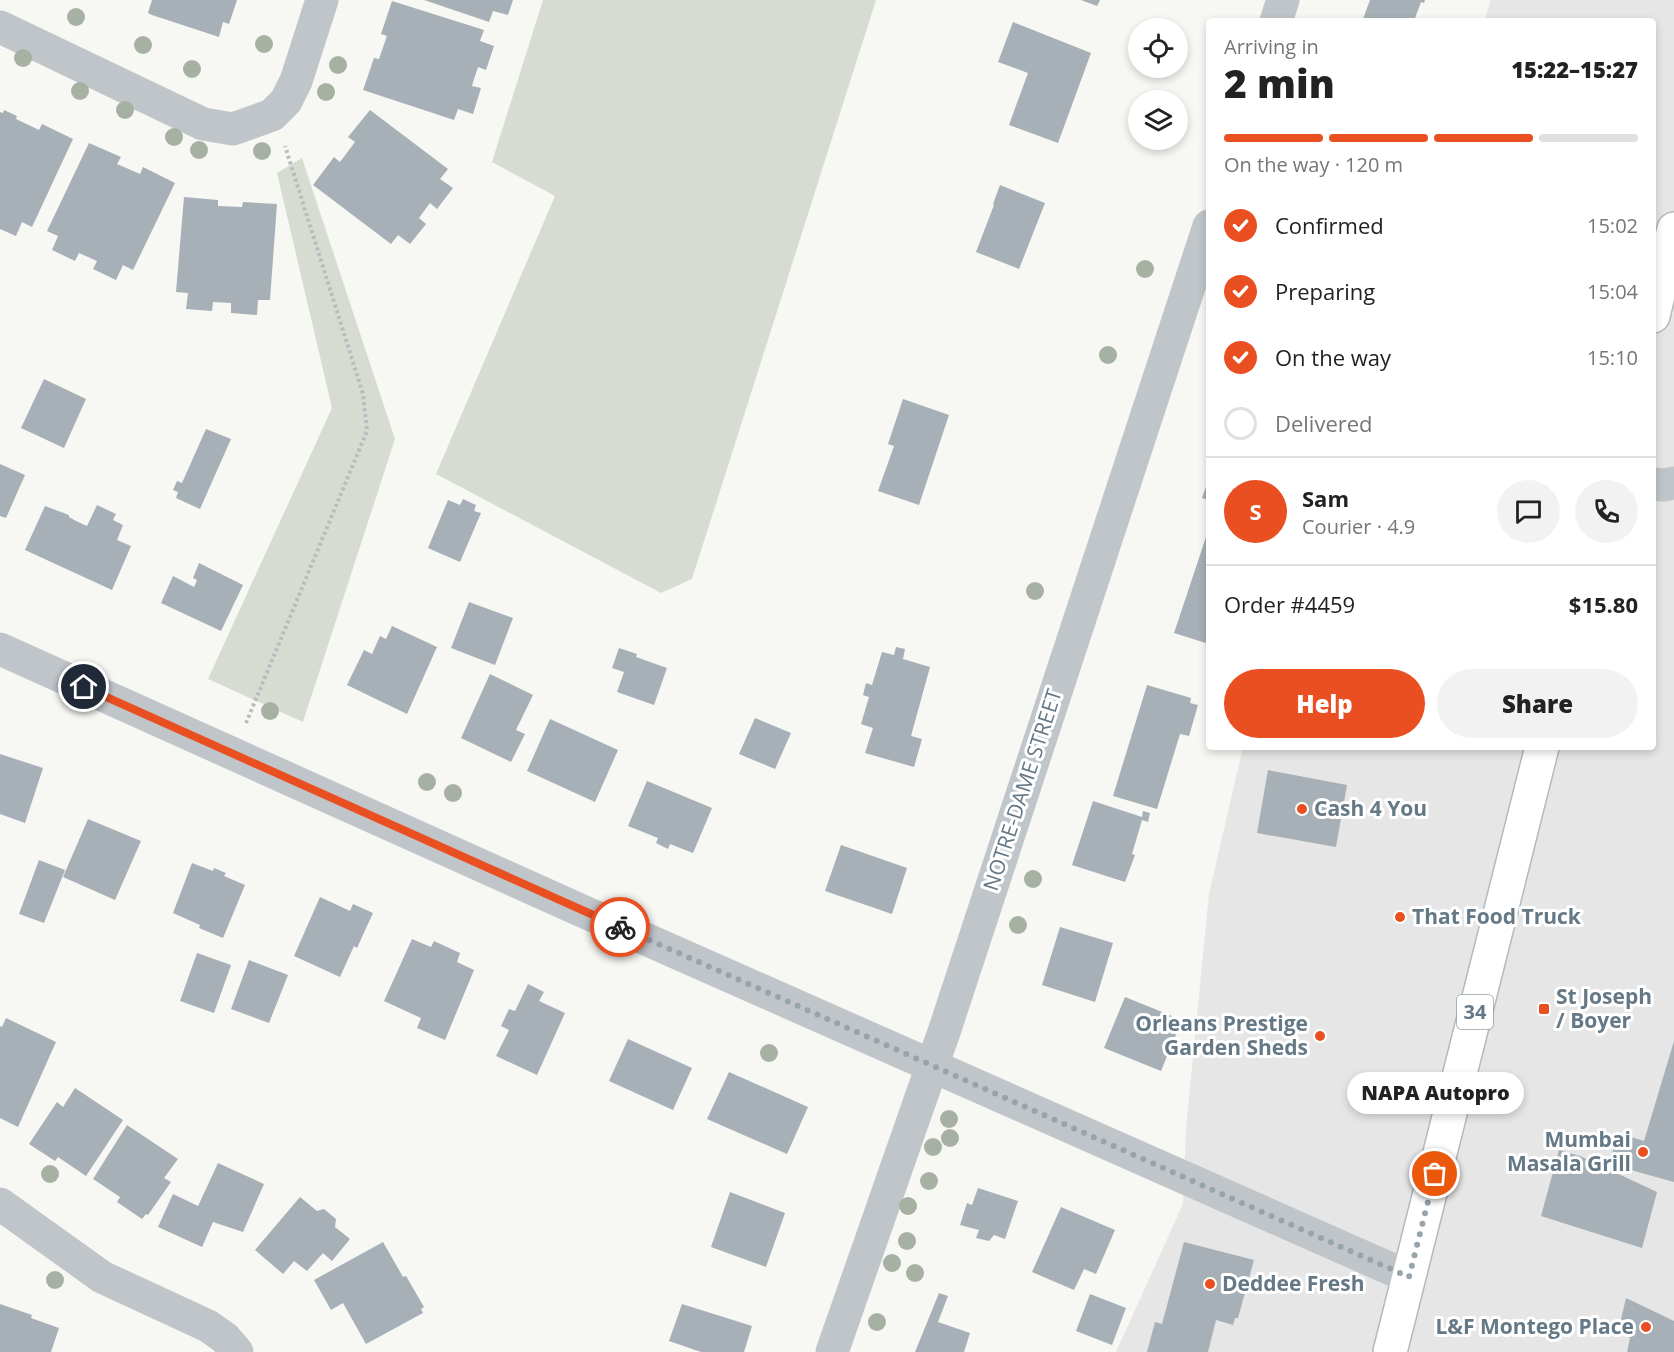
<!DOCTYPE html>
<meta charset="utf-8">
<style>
:root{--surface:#fff;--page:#f2f2f2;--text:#222;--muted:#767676;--line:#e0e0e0;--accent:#ea4f22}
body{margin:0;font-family:"Open Sans",sans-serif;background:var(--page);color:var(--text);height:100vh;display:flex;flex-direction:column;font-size:22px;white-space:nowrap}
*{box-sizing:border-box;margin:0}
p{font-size:20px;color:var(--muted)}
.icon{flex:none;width:33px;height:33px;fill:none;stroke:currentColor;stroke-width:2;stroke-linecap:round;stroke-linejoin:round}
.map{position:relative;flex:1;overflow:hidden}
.details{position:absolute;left:1206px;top:18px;width:450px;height:732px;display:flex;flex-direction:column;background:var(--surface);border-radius:6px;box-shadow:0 3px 9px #0003}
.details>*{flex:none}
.controls{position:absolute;left:1128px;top:18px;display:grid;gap:12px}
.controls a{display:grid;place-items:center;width:60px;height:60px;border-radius:50%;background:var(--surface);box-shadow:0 3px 9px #0003;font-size:30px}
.pin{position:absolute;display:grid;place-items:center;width:51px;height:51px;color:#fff;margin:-26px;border:3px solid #fff;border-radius:50%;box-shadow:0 2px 6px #0007}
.courier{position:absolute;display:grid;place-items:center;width:60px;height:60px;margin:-30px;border:4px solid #ea4f22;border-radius:50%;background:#fff;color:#222;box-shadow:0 2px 8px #0007}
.bubble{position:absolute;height:42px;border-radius:21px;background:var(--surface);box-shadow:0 3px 9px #0003;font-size:20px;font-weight:800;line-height:42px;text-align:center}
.headline em{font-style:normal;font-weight:800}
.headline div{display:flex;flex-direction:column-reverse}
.headline{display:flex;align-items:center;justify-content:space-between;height:102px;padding:0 18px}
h1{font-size:39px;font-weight:800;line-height:45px}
.bar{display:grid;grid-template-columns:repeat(4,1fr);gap:9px 6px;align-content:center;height:72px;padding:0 18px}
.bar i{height:8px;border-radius:4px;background:var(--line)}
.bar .on{background:var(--accent)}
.bar p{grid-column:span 4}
.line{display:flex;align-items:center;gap:15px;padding:0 18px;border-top:2px solid var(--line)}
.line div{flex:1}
.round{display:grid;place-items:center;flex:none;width:63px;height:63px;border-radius:32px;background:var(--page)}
ol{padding:0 18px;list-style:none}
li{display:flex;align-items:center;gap:18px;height:66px}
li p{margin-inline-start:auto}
li .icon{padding:6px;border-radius:50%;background:var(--accent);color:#fff;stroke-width:4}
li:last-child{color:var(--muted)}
li i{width:33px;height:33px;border:3px solid var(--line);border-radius:50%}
.cta{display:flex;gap:12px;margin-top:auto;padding:12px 18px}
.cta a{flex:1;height:69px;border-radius:36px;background:var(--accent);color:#fff;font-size:24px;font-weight:800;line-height:69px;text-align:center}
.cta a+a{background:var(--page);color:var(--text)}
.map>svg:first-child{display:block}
.built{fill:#e5e6e5}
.green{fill:#d7dcd3}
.building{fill:#a7b0b6}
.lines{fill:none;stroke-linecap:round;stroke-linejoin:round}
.major-casing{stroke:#b3b9bd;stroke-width:36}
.path{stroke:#b8bcbf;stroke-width:4;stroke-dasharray:3 3;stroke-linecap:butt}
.minor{stroke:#c0c5c9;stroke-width:33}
.major{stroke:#fff;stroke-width:33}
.tree{fill:#a7b1a3}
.done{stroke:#98a4ac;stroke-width:6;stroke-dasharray:0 10.8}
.route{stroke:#ea4f22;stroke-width:8}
.poi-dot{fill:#ea4f22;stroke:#fff;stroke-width:2}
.labels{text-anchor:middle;stroke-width:6;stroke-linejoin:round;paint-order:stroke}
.shield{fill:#fff;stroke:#93a0aa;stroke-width:1.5}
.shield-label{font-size:20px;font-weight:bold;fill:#657886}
.street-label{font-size:21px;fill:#657886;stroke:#fff}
.poi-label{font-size:21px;font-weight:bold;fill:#657886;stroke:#fff;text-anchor:start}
</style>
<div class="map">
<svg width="1674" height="1352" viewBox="0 0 1674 1352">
<rect width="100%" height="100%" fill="#f7f7f4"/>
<path class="built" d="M 1491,0 L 1674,0 L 1674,1352 L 1116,1352 L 1183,1204 L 1186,1128 L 1209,894 L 1243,747 L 1653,747 L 1653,21 L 1484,21 Z"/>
<path class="green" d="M 543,0 L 876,0 L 692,579 L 661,593 L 436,474 L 555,196 L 492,162 Z
M 302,158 L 395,439 L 303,722 L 208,679 L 332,408 L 277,173 Z"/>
<path class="building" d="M 152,0 L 237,0 L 229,24 L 223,22 L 219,37 L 152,15 L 148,13 Z
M 424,0 L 513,0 L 508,15 L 493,11 L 489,22 Z
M 1081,0 L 1100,0 L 1097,6 Z
M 1370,0 L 1425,0 L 1424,3 L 1421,2 L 1414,21 L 1369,21 L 1363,19 Z
M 392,1 L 484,30 L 480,41 L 494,46 L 486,70 L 478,67 L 474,79 L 472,86 L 481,88 L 473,114 L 458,109 L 454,120 L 363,90 L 374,58 L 379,59 L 387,36 L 381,34 Z
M 1013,22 L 1091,53 L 1058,143 L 1009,125 L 1028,73 L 998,62 Z
M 4,110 L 17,116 L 16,119 L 39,130 L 42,124 L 73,139 L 32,227 L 22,222 L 16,236 L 0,229 L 0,112 L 3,113 Z
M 370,110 L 448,169 L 440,179 L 453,188 L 437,209 L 430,203 L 424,211 L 419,218 L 426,224 L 410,244 L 398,235 L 391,244 L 313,185 L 334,157 L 340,162 L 355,142 L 348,137 Z
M 89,143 L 121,157 L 117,164 L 140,174 L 143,167 L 175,183 L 133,270 L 123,265 L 116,280 L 93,269 L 97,261 L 79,253 L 75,261 L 52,250 L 58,236 L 47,231 Z
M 1000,185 L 1045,203 L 1019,269 L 976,252 L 994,205 L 993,204 Z
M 184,197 L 218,200 L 218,206 L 242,207 L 243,202 L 277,204 L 270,300 L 258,300 L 257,315 L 231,313 L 231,303 L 213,302 L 212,311 L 186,309 L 188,293 L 176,292 Z
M 44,379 L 86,399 L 64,448 L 21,428 Z
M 903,399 L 949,415 L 919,505 L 878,491 L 894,446 L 888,444 Z
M 206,429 L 231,439 L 200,509 L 176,498 L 178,492 L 173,490 L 177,481 L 182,483 Z
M 0,464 L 25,475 L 6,518 L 0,516 Z
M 1209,478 L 1209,500 L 1202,498 Z
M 463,499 L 476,505 L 474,511 L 481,513 L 460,562 L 428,548 L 448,500 L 460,505 Z
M 97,505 L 116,514 L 113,520 L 123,525 L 117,540 L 131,546 L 112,590 L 25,550 L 45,506 L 69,515 L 69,517 L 76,521 L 87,526 Z
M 1209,528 L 1209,644 L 1174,633 Z
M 199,563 L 243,585 L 221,631 L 161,603 L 173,576 L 194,587 L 197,580 L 193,578 Z
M 469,602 L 513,618 L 495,665 L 451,648 Z
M 392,626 L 437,647 L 407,714 L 347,685 L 364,650 L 372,654 L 380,636 L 386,639 Z
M 896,647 L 905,649 L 903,659 L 930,667 L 911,736 L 922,739 L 914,767 L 865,753 L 873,728 L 861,724 L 869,697 L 863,695 L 866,683 L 872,685 L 882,652 L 894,655 Z
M 619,648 L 637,654 L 636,657 L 667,668 L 654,705 L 617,692 L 624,672 L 612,668 Z
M 490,674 L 533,695 L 516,730 L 525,734 L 511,762 L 461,738 Z
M 1147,685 L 1191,698 L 1190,703 L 1198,705 L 1189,736 L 1180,734 L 1157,809 L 1113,796 Z
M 755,718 L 791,733 L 775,769 L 739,754 Z
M 550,719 L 618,750 L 595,802 L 527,771 Z
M 0,754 L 43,768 L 25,823 L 0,814 Z
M 1268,770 L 1347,785 L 1336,847 L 1257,833 Z
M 647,781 L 712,808 L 693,853 L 670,844 L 668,849 L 656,843 L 658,838 L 628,826 Z
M 1093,801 L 1142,817 L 1143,811 L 1150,813 L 1148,822 L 1142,820 L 1132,854 L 1135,855 L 1125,882 L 1072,865 Z
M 88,819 L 141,841 L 115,900 L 63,877 Z
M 841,845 L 907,868 L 892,914 L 825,891 Z
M 39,860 L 65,870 L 44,923 L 19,914 Z
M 192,863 L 213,871 L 214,868 L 226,873 L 224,876 L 245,885 L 223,938 L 199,928 L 200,925 L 173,913 Z
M 320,897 L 350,911 L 353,904 L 373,913 L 357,948 L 354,946 L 340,977 L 294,956 Z
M 1060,927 L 1113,943 L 1095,1002 L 1042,985 Z
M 412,939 L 431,947 L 434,941 L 460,953 L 457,962 L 474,970 L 445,1040 L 417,1028 L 421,1018 L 384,1001 Z
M 197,953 L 231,965 L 214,1013 L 180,1001 Z
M 249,960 L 288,975 L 269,1023 L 231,1009 Z
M 528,984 L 544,992 L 539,1001 L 565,1013 L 537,1075 L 496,1056 L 509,1030 L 501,1026 L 509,1009 L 515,1011 Z
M 1125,997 L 1182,1020 L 1161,1071 L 1104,1048 Z
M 6,1018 L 56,1042 L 18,1127 L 0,1118 L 0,1026 L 2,1027 Z
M 628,1039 L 692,1068 L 673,1110 L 609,1081 Z
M 1674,1041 L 1674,1182 L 1609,1164 L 1618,1133 L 1644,1141 Z
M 729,1072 L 808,1107 L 787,1154 L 707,1119 Z
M 75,1088 L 123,1120 L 86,1176 L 58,1157 L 55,1161 L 29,1144 L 57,1102 L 63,1107 Z
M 127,1125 L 178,1159 L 164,1178 L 171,1182 L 148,1215 L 146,1214 L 142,1219 L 117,1202 L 120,1197 L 93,1179 Z
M 1559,1150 L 1580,1156 L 1657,1192 L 1642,1248 L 1541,1216 Z
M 218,1163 L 264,1184 L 243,1232 L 213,1222 L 202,1247 L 158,1227 L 173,1194 L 198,1206 Z
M 978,1188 L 1018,1201 L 1005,1239 L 994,1235 L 989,1241 L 976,1238 L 979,1230 L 960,1225 L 967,1203 L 972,1205 Z
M 730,1192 L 785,1213 L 766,1267 L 711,1247 Z
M 300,1197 L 317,1211 L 324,1209 L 336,1219 L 335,1227 L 350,1239 L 332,1261 L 323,1253 L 307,1271 L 294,1261 L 283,1274 L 255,1250 Z
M 1061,1207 L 1115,1230 L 1096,1274 L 1084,1269 L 1074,1290 L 1032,1272 Z
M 383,1242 L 403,1277 L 406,1276 L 424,1307 L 421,1309 L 423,1313 L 366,1344 L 343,1303 L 331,1310 L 314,1280 Z
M 1184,1242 L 1254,1260 L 1238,1318 L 1235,1318 L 1233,1325 L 1216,1320 L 1208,1352 L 1147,1352 L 1155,1322 L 1162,1324 Z
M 939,1293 L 948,1296 L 938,1322 L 970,1333 L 964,1352 L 915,1352 Z
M 1090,1294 L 1126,1308 L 1112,1345 L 1076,1331 Z
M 1626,1298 L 1674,1321 L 1674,1352 L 1627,1352 L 1630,1338 L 1618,1332 Z
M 0,1304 L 32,1315 L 31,1318 L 59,1328 L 51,1352 L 0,1352 Z
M 682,1304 L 752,1326 L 744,1352 L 701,1352 L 669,1341 Z"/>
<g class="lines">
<defs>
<path id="major" d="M 1653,316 L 1674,229
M 1390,1352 L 1542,747"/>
</defs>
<use href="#major" class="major-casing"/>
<path class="path" d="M 246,723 L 367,431 L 363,394 L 285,146"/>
<path class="minor" d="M 1276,21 L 1283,0
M 0,27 L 203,124 L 233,129 L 272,115 L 286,101 L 296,81 L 322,0
M 1653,484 L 1664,485 L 1674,483
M 0,649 L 580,910 L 1409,1277
M 0,1204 L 102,1277 L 208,1326 L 225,1338 L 237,1352
M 832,1352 L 945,1029 L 1209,226"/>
<use href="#major" class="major"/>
</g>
<g class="tree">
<circle cx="76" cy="17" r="9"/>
<circle cx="264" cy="44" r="9"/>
<circle cx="143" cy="45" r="9"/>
<circle cx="23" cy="58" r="9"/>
<circle cx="338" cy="65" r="9"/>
<circle cx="192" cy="69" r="9"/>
<circle cx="80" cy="91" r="9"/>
<circle cx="326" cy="92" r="9"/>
<circle cx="125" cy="110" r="9"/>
<circle cx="174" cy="137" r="9"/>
<circle cx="199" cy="150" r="9"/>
<circle cx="262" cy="151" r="9"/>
<circle cx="1145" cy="269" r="9"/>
<circle cx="1108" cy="355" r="9"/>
<circle cx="1035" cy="591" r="9"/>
<circle cx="270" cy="711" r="9"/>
<circle cx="427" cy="782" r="9"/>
<circle cx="453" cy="793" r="9"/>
<circle cx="1033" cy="879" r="9"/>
<circle cx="1018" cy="925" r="9"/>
<circle cx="769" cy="1053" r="9"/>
<circle cx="949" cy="1119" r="9"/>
<circle cx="950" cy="1138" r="9"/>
<circle cx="933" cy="1147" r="9"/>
<circle cx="50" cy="1174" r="9"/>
<circle cx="929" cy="1181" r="9"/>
<circle cx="908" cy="1206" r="9"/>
<circle cx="907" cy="1241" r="9"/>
<circle cx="892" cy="1263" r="9"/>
<circle cx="915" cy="1273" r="9"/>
<circle cx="55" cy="1280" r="9"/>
<circle cx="877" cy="1322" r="9"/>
</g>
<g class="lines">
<path class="done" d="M 620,927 L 1409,1277 L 1435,1174"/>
<path class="route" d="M 84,687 L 620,927"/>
</g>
<g class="poi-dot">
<circle cx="1302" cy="809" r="6"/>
<circle cx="1400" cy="917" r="6"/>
<rect x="1538" y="1003" width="12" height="12" rx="3"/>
<circle cx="1320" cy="1036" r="6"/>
<circle cx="1643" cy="1152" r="6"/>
<circle cx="1210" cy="1284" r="6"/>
<circle cx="1646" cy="1327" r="6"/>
</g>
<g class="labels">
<rect class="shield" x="1457" y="995" width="36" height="34" rx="4.5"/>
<g class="shield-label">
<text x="1475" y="1019">34</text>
</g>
<g class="street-label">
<text transform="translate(1023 790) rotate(-72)" y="7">NOTRE-DAME STREET</text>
</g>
<g class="poi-label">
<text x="1314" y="816">Cash 4 You</text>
<text x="1412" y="924">That Food Truck</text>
<text x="1556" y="1004">St Joseph<tspan x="1556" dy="24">/ Boyer</tspan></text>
<text x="1308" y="1031" text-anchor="end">Orleans Prestige<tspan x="1308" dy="24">Garden Sheds</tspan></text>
<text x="1631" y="1147" text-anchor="end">Mumbai<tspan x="1631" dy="24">Masala Grill</tspan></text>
<text x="1222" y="1291">Deddee Fresh</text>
<text x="1634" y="1334" text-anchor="end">L&amp;F Montego Place</text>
</g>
</g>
</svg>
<div class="controls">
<a><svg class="icon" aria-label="locate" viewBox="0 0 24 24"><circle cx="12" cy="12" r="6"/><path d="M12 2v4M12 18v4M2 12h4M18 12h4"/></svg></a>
<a><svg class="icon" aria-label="layers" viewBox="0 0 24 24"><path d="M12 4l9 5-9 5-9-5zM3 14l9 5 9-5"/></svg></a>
</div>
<div class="pin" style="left:1435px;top:1174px;background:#ea580c"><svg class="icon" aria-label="bag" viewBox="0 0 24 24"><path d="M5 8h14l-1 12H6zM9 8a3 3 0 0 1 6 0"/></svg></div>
<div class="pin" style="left:84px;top:687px;background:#1f2937"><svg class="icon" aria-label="home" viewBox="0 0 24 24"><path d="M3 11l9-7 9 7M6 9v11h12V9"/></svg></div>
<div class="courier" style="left:620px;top:927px"><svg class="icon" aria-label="bike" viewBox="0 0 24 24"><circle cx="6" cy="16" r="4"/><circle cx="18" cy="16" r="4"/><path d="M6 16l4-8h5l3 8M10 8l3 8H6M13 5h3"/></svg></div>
<div class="bubble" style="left:1347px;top:1072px;width:177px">NAPA Autopro</div>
<section class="details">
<div class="headline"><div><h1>2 min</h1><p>Arriving in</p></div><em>15:22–15:27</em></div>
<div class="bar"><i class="on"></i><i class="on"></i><i class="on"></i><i></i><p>On the way · 120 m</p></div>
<ol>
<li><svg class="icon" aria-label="check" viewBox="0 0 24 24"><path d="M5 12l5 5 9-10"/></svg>Confirmed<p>15:02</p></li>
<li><svg class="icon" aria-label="check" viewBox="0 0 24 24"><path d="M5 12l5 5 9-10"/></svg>Preparing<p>15:04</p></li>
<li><svg class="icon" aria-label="check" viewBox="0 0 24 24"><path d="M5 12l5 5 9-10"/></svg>On the way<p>15:10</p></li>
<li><i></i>Delivered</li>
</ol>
<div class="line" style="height:108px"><b class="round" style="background:var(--accent);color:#fff">S</b><div><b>Sam</b><p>Courier · 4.9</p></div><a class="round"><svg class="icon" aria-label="chat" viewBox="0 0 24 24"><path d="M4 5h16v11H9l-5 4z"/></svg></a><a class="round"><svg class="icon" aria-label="phone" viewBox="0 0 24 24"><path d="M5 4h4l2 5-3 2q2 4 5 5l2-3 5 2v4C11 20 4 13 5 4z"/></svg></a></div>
<div class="line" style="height:78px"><div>Order #4459</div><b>$15.80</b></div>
<div class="cta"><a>Help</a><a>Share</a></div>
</section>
</div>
